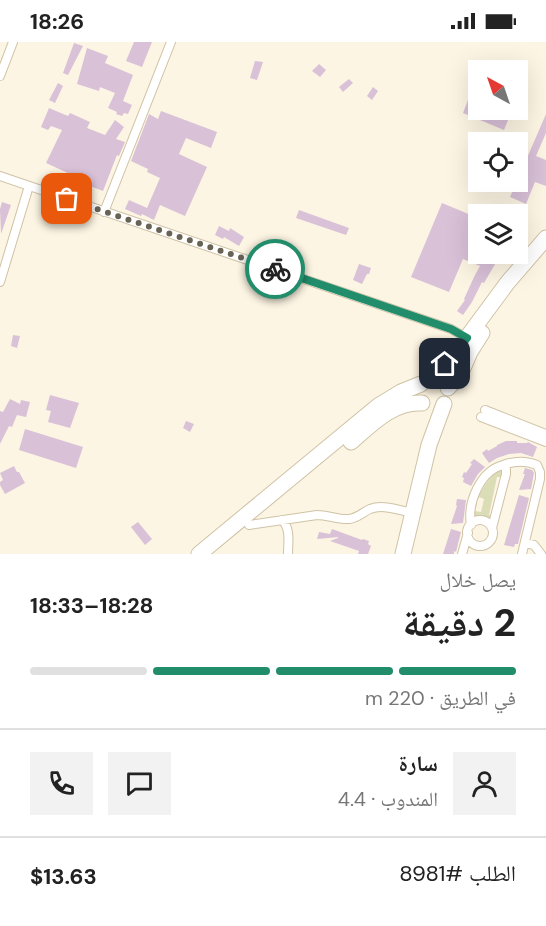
<!DOCTYPE html>
<html lang="ar">
<meta charset="utf-8">
<style>
:root{--surface:#fff;--page:#f2f2f2;--text:#222;--muted:#767676;--line:#e0e0e0;--accent:#228d6b}
body{margin:0;font-family:"DM Sans","Noto Naskh Arabic",sans-serif;background:var(--page);color:var(--text);direction:rtl;height:100vh;display:flex;flex-direction:column;font-size:22px;white-space:nowrap}
*{box-sizing:border-box;margin:0}
p{font-size:20px;color:var(--muted)}
.icon{flex:none;width:33px;height:33px;fill:none;stroke:currentColor;stroke-width:2;stroke-linecap:round;stroke-linejoin:round}
.map{position:relative;height:512px;overflow:hidden;direction:ltr}
.details{display:flex;flex-direction:column;background:var(--surface);flex:1}
.details>*{flex:none}
.needle{width:39px;rotate:320deg}
.buttons{position:absolute;left:468px;top:18px;display:grid;gap:12px}
.buttons a{display:grid;place-items:center;width:60px;height:60px;border-radius:0px;background:var(--surface);box-shadow:0 6px 24px #0002;font-size:30px}
.pin{position:absolute;display:grid;place-items:center;width:51px;height:51px;color:#fff;margin:-26px;border-radius:12px;box-shadow:0 3px 9px #0006}
.courier{position:absolute;display:grid;place-items:center;width:60px;height:60px;margin:-30px;border:4px solid #228d6b;border-radius:50%;background:#fff;color:#222;box-shadow:0 2px 8px #0007}
.overview em{font-style:normal;font-weight:700}
.overview div{display:flex;flex-direction:column-reverse}
.overview{display:flex;align-items:center;justify-content:space-between;height:102px;padding:0 30px}
h1{font-size:39px;font-weight:700;line-height:45px}
.bar{display:grid;grid-template-columns:repeat(4,1fr);gap:9px 6px;align-content:center;height:72px;padding:0 30px}
.bar i{height:8px;border-radius:4px;background:var(--line)}
.bar .on{background:var(--accent)}
.bar p{grid-column:span 4}
.line{display:flex;align-items:center;gap:15px;padding:0 30px;border-top:2px solid var(--line)}
.line div{flex:1}
.round{display:grid;place-items:center;flex:none;width:63px;height:63px;border-radius:0px;background:var(--page)}
.status{display:flex;justify-content:space-between;align-items:center;height:42px;padding:0 30px;background:var(--surface);direction:ltr}
.status svg{height:16px;fill:currentColor}
.map>svg:first-child{display:block}
.green{fill:#daddb5}
.building{fill:#d9c1d8}
.lines{fill:none;stroke-linecap:round;stroke-linejoin:round}
.street-casing{stroke:#cfc2a5;stroke-width:10}
.highway-casing{stroke:#cfc2a5;stroke-width:17}
.street{stroke:#fff;stroke-width:8}
.highway{stroke:#fff;stroke-width:15}
.done{stroke:#686355;stroke-width:6;stroke-dasharray:0 10.8}
.route{stroke:#228d6b;stroke-width:8}
</style>
<div class="status"><b>18:26</b><svg viewBox="0 0 49 12"><path d="M0 12V9h3v3zM5 12V6h3v6zM10 12V3h3v9zM15 12V0h3v12zM26 1h20v11H26zM47 4h2v5h-2z"/></svg></div>
<div class="map">
<svg width="546" height="512" viewBox="0 0 546 512">
<rect width="100%" height="100%" fill="#fdf5e3"/>
<path class="green" d="M 501,428 L 502,431 L 501,435 L 497,435 L 489,473 L 493,474 L 491,479 C 486,475 481,475 474,476 L 475,469 L 481,470 L 484,457 L 479,455 C 484,443 489,435 501,428 Z"/>
<path class="building" d="M 134,0 L 152,0 L 142,25 L 126,19 Z
M 74,1 L 83,4 L 68,33 L 63,31 Z
M 87,6 L 108,14 L 105,21 L 133,33 L 123,59 L 132,63 L 128,72 L 124,71 L 122,74 L 116,72 L 117,70 L 108,66 L 115,51 L 100,45 L 99,49 L 77,42 Z
M 255,19 L 263,20 L 257,38 L 250,36 Z
M 319,22 L 326,28 L 320,35 L 312,29 Z
M 478,32 L 478,68 L 512,68 L 504,88 L 463,71 Z
M 349,37 L 353,41 L 343,50 L 339,45 Z
M 58,41 L 63,44 L 55,61 L 49,58 Z
M 373,45 L 378,49 L 372,58 L 367,54 Z
M 49,66 L 68,74 L 70,71 L 90,80 L 87,86 L 105,93 L 115,78 L 124,85 L 116,97 L 125,100 L 119,114 L 117,113 L 103,149 L 69,136 L 70,132 L 46,121 L 62,88 L 51,84 L 48,88 L 41,85 Z
M 161,69 L 217,90 L 211,106 L 186,96 L 179,112 L 207,125 L 185,174 L 160,163 L 154,178 L 142,172 L 141,174 L 125,167 L 129,158 L 147,166 L 160,136 L 147,130 L 148,127 L 131,119 L 149,72 L 158,77 Z
M 546,72 L 546,91 L 536,114 L 546,118 L 546,144 L 535,140 L 526,162 L 510,155 Z
M 2,160 L 11,163 L 1,192 L 0,167 Z
M 442,161 L 478,176 L 478,212 L 501,212 L 484,241 L 482,240 L 472,260 L 463,273 L 457,269 L 465,258 L 464,257 L 474,235 L 480,224 L 463,217 L 449,250 L 411,235 Z
M 299,168 L 349,186 L 346,193 L 296,176 Z
M 219,184 L 229,189 L 230,186 L 244,195 L 239,204 L 224,195 L 223,197 L 215,193 Z
M 359,222 L 371,226 L 369,232 L 367,232 L 362,242 L 353,238 Z
M 13,293 L 20,294 L 17,306 L 11,304 Z
M 50,353 L 79,361 L 70,386 L 48,380 L 51,369 L 46,368 Z
M 10,357 L 20,362 L 21,358 L 30,360 L 26,375 L 17,373 L 12,385 L 9,384 L 0,402 L 0,369 L 3,370 Z
M 186,379 L 194,382 L 190,390 L 183,386 Z
M 25,387 L 83,405 L 76,426 L 19,408 Z
M 506,399 L 517,399 L 517,401 L 527,401 L 528,400 L 537,405 L 533,415 L 521,411 L 509,412 L 497,416 L 489,421 L 482,411 L 487,407 L 488,409 L 497,404 L 497,403 Z
M 474,417 L 485,425 L 478,432 L 471,444 L 463,440 L 464,436 L 462,435 L 464,430 L 466,431 L 472,422 L 470,421 Z
M 14,424 L 17,430 L 19,430 L 25,441 L 5,452 L 0,443 L 0,440 L 3,438 L 0,431 Z
M 525,426 L 532,428 L 534,431 L 531,447 L 519,448 L 525,432 L 523,432 Z
M 519,453 L 529,456 L 518,502 L 515,502 L 514,505 L 504,503 Z
M 457,457 L 466,458 L 463,481 L 451,482 L 457,464 L 456,463 Z
M 138,480 L 152,497 L 145,503 L 131,485 Z
M 332,487 L 362,498 L 363,497 L 369,499 L 368,502 L 371,504 L 368,512 L 358,512 L 359,509 L 330,499 L 338,496 L 338,495 L 317,497 L 319,490 L 330,492 Z
M 451,487 L 461,490 L 456,510 L 454,509 L 454,512 L 443,512 Z"/>
<g class="lines">
<defs>
<path id="street" d="M 0,34 L 13,0
M 0,134 L 451,287 L 467,296
M 104,170 L 171,0
M 0,240 L 29,144
M 485,368 L 546,392
M 481,375 L 546,400
M 503,423 C 514,419 525,418 537,423 L 540,430 L 540,437 L 522,512
M 282,478 C 291,487 288,500 288,512
M467 491a13 13 0 1 1 26 0a13 13 0 1 1-26 0Z
M 249,483 L 317,473 C 328,473 339,478 349,477 C 358,476 363,470 370,467 C 383,462 399,468 412,471
M 471,483 C 467,461 480,429 503,423 L 506,427 L 506,432 L 492,486
M 525,501 L 534,503 L 541,512
M 462,512 L 468,491"/>
<path id="highway" d="M 431,336 L 457,309 L 508,240 L 546,196
M 448,346 L 460,333 L 470,310 L 482,291
M 351,400 C 371,383 393,359 422,361
M 199,512 L 378,364 L 401,350 L 421,342
M 403,512 L 429,403 L 444,362"/>
</defs>
<use href="#street" class="street-casing"/>
<use href="#highway" class="highway-casing"/>
<use href="#street" class="street"/>
<use href="#highway" class="highway"/>
</g>
<g class="lines">
<path class="done" d="M 67,157 L 275,227"/>
<path class="route" d="M 275,227 L 451,287 L 467,296 L 445,322"/>
</g>
</svg>
<div class="buttons">
<a><svg class="needle" viewBox="-14 -14 28 28"><path d="M0-13l5 13h-10z" fill="#e53935"/><path d="M0 13l5-13h-10z" fill="#767676"/></svg></a>
<a><svg class="icon" aria-label="locate" viewBox="0 0 24 24"><circle cx="12" cy="12" r="6"/><path d="M12 2v4M12 18v4M2 12h4M18 12h4"/></svg></a>
<a><svg class="icon" aria-label="layers" viewBox="0 0 24 24"><path d="M12 4l9 5-9 5-9-5zM3 14l9 5 9-5"/></svg></a>
</div>
<div class="pin" style="left:67px;top:157px;background:#ea580c"><svg class="icon" aria-label="bag" viewBox="0 0 24 24"><path d="M5 8h14l-1 12H6zM9 8a3 3 0 0 1 6 0"/></svg></div>
<div class="pin" style="left:445px;top:322px;background:#1f2937"><svg class="icon" aria-label="home" viewBox="0 0 24 24"><path d="M3 11l9-7 9 7M6 9v11h12V9"/></svg></div>
<div class="courier" style="left:275px;top:227px"><svg class="icon" aria-label="bike" viewBox="0 0 24 24"><circle cx="6" cy="16" r="4"/><circle cx="18" cy="16" r="4"/><path d="M6 16l4-8h5l3 8M10 8l3 8H6M13 5h3"/></svg></div>
</div>
<section class="details">
<div class="overview"><div><h1>2 دقيقة</h1><p>يصل خلال</p></div><em>18:28–18:33</em></div>
<div class="bar"><i class="on"></i><i class="on"></i><i class="on"></i><i></i><p>في الطريق · 220 m</p></div>
<div class="line" style="height:108px"><a class="round"><svg class="icon" aria-label="person" viewBox="0 0 24 24"><circle cx="12" cy="8" r="4"/><path d="M4 21q1-7 8-7t8 7"/></svg></a><div><b>سارة</b><p>المندوب · 4.4</p></div><a class="round"><svg class="icon" aria-label="chat" viewBox="0 0 24 24"><path d="M4 5h16v11H9l-5 4z"/></svg></a><a class="round"><svg class="icon" aria-label="phone" viewBox="0 0 24 24"><path d="M5 4h4l2 5-3 2q2 4 5 5l2-3 5 2v4C11 20 4 13 5 4z"/></svg></a></div>
<div class="line" style="height:78px"><div>الطلب #8981</div><b>$13.63</b></div>
</section>
